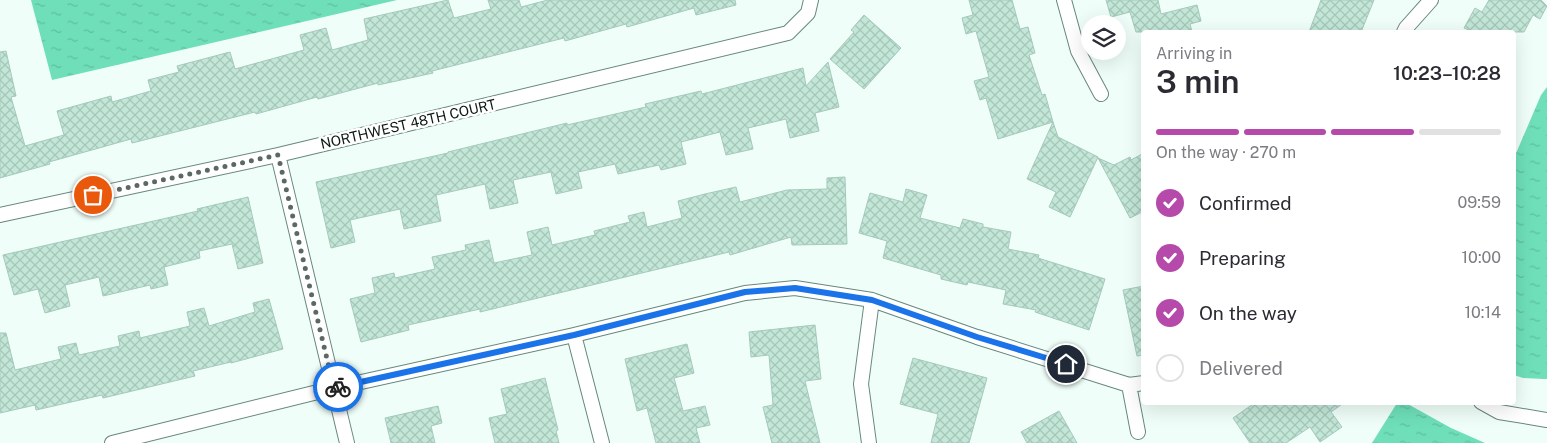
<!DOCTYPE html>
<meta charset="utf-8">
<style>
:root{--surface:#fff;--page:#f2f2f3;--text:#2b2b33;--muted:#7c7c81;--line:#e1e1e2;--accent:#b54aab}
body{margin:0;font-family:"Public Sans",sans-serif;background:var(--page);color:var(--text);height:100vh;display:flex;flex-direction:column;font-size:19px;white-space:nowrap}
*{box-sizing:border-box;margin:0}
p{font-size:16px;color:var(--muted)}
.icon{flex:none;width:28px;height:28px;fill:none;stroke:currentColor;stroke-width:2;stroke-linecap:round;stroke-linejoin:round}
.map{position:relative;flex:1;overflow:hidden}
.drawer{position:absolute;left:1141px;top:30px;width:375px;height:375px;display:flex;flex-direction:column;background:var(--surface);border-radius:5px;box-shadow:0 5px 20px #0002}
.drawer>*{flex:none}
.controls{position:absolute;left:1081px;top:15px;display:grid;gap:10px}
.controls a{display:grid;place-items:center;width:45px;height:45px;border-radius:50%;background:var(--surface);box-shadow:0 5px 20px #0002;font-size:25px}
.pin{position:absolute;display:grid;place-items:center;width:42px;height:42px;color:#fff;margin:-21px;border:2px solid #fff;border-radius:50%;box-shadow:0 1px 5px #0007}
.courier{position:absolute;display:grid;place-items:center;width:50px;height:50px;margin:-25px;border:4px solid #1a73e8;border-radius:50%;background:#fff;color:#222;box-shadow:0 1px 6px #0007}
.overview em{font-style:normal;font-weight:600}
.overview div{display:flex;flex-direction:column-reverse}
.overview{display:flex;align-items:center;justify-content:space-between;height:85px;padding:0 15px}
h1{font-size:32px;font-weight:600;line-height:38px}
.bar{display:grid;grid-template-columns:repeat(4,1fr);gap:8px 5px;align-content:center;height:60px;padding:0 15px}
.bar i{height:6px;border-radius:4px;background:var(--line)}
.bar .on{background:var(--accent)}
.bar p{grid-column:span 4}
ol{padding:0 15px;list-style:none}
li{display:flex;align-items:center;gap:15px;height:55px}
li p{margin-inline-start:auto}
li .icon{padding:5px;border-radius:50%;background:var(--accent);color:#fff;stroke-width:4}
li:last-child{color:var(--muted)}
li i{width:28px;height:28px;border:2px solid var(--line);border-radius:50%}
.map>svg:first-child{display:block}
.water{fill:url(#water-ripples)}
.building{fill:url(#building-cross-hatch);stroke:#a5c9bb}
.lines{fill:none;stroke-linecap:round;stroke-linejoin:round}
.minor-casing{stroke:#66887b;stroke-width:16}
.minor{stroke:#fff;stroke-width:14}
.done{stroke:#5b6964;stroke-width:5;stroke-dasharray:0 9}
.route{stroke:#1a73e8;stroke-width:6}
.labels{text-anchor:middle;stroke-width:5;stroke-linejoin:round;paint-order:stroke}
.street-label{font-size:14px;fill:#0c1914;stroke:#fff}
</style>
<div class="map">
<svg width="1547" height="443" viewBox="0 0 1547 443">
<defs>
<pattern id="water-ripples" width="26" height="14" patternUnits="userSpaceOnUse" patternTransform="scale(1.25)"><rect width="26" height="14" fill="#6edfb9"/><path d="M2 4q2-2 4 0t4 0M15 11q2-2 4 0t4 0" fill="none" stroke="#5ebf9e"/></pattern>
<pattern id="building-cross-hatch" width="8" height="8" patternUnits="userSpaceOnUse" patternTransform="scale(1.25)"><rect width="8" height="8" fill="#c2e7d8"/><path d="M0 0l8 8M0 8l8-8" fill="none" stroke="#a6c6b8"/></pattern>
</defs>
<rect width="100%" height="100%" fill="#effef8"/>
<path class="water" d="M 31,0 L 397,0 L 52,80 Z
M 1547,87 L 1547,379 L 1544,379 L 1523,378 L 1514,375 L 1514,158 L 1541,95 Z
M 1397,403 L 1406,403 L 1451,428 L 1485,443 L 1372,443 Z"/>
<path class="building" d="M 448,0 L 454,18 L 491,9 L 488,0 L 519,0 L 521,7 L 548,0 L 735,0 L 736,5 L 696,15 L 694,8 L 627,27 L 626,24 L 565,41 L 564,38 L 432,71 L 433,73 L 378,85 L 378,83 L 318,99 L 317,97 L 256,114 L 255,112 L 132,143 L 131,139 L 49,162 L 50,164 L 0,178 L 0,52 L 6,51 L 16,96 L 11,97 L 25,146 L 64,135 L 57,111 L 111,96 L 112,102 L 151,91 L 148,80 L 179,72 L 177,66 L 230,52 L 235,69 L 304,50 L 300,35 L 326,28 L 332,50 L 368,40 L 364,19 Z
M 969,0 L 1012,0 L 1020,29 L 1028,27 L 1035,53 L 1029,55 L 1042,95 L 1045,94 L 1053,122 L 998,139 L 986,98 L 980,100 L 974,81 L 989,77 L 976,31 L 966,34 L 962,18 L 973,15 Z
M 1106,0 L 1158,0 L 1161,14 L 1197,5 L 1201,21 L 1190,24 L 1192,32 L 1136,32 L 1130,12 L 1111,17 Z
M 1321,0 L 1374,0 L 1361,32 L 1309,32 Z
M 1489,0 L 1541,0 L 1547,6 L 1540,19 L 1533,15 L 1524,32 L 1473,32 L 1464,28 L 1475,8 L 1482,12 Z
M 864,15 L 901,48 L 864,89 L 830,59 L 854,32 L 851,30 Z
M 828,62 L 839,107 L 815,113 L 819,131 L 790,138 L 786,119 L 748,128 L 753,149 L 726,155 L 720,132 L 681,142 L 686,164 L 661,170 L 659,165 L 618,174 L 615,164 L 578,172 L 582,188 L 556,194 L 551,172 L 513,180 L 518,203 L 490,209 L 485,184 L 436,195 L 441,221 L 404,229 L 400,209 L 350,220 L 355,242 L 331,248 L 316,182 L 448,153 L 448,152 L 567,123 L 567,125 L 646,107 L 645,104 L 701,91 L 702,94 L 803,68 L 806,86 Z
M 1053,122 L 1058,137 L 1098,157 L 1070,217 L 1049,207 L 1056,192 L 1027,179 Z
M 1144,153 L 1144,211 L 1130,218 L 1098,158 L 1114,165 L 1130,157 L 1131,160 Z
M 845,177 L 847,244 L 792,245 L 791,237 L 730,255 L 729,252 L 480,312 L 480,309 L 408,325 L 409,330 L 361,342 L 350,299 L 375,293 L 372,278 L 394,273 L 395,278 L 435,269 L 432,257 L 466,250 L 465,245 L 489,240 L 494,263 L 532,255 L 527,232 L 548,227 L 552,245 L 595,235 L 594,231 L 630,222 L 628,216 L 644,212 L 647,227 L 682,218 L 678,201 L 705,194 L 736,187 L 740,202 L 787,190 L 827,189 L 827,178 Z
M 906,189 L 927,195 L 920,218 L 960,228 L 963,219 L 983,224 L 983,227 L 1011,232 L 1008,249 L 1039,255 L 1038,258 L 1105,279 L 1089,330 L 1035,312 L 1036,310 L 1003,304 L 1006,290 L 968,282 L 967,285 L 941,279 L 941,275 L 883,258 L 887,241 L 859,233 L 870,193 L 903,202 Z
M 248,197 L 263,263 L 238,269 L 232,244 L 199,251 L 200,258 L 164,267 L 168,285 L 151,289 L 150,285 L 103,296 L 99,277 L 65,285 L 70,306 L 45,313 L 38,289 L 14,295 L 3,255 L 198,211 L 197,209 Z
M 1144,286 L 1144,355 L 1137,356 L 1123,290 Z
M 269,299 L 283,349 L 231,363 L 231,362 L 193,371 L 195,376 L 103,398 L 102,395 L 36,410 L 35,405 L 0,413 L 0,333 L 6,333 L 15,370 L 61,359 L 58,347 L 76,343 L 79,355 L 120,346 L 118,336 L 139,331 L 140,338 L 190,326 L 187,312 L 204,308 L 209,326 L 255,312 L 253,303 Z
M 815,325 L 821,379 L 805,381 L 820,443 L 772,443 L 763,407 L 773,405 L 769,355 L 751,357 L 749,332 Z
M 687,344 L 694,373 L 674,378 L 683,411 L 705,406 L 710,425 L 696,428 L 700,443 L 656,443 L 647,408 L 637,411 L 625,359 Z
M 913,358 L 987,378 L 969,443 L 931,443 L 938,414 L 900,404 Z
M 545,378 L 558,430 L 556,431 L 559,443 L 495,443 L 489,418 L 507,414 L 501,389 Z
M 1256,402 L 1345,402 L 1331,412 L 1342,427 L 1320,442 L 1310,427 L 1286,443 L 1250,443 L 1233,418 Z
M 438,406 L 442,423 L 431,426 L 435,443 L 391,443 L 385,418 Z
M 1059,411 L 1077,443 L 1027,443 L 1021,432 Z"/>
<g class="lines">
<defs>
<path id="minor" d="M 1064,0 L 1078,51 L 1101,94
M 1404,32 L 1406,28 L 1431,0
M 278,155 L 347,443
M 0,215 L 278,155 L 788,33 L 808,13 L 811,0
M 574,335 L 602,443
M 1129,385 L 1138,432
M 1481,402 L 1499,412 L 1547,420
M 112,443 L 334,388 L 574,335 L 745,293 L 795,288 L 872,300 L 977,337 L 1129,385 L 1144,383
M 869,443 L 861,384 L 872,300"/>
</defs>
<use href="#minor" class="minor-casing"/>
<use href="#minor" class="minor"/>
</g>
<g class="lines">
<path class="done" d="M 93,195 L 278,155 L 334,388 L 338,387"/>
<path class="route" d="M 338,387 L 574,335 L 745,292 L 795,288 L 872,300 L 977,337 L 1066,364"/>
</g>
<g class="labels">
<g class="street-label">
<text transform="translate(408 124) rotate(-13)" y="5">NORTHWEST 48TH COURT</text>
</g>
</g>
</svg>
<div class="controls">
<a><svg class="icon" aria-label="layers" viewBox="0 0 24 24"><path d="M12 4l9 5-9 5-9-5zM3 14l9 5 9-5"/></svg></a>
</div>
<div class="pin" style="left:93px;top:195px;background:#ea580c"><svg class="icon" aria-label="bag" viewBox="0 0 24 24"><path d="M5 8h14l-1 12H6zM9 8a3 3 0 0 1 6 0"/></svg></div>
<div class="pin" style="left:1066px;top:364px;background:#1f2937"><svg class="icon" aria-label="home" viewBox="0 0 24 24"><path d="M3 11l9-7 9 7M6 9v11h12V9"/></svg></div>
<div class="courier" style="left:338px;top:387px"><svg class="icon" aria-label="bike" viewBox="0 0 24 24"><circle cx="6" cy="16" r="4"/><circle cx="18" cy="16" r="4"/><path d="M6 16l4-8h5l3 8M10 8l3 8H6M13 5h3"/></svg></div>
<section class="drawer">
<div class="overview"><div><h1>3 min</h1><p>Arriving in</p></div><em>10:23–10:28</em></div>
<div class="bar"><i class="on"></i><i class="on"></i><i class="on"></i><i></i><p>On the way · 270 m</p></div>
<ol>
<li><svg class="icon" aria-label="check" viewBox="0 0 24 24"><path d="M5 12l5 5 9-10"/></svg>Confirmed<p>09:59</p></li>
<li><svg class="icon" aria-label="check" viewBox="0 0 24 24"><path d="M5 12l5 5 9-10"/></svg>Preparing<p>10:00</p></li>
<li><svg class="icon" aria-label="check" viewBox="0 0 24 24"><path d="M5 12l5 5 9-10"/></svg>On the way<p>10:14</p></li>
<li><i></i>Delivered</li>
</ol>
</section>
</div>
